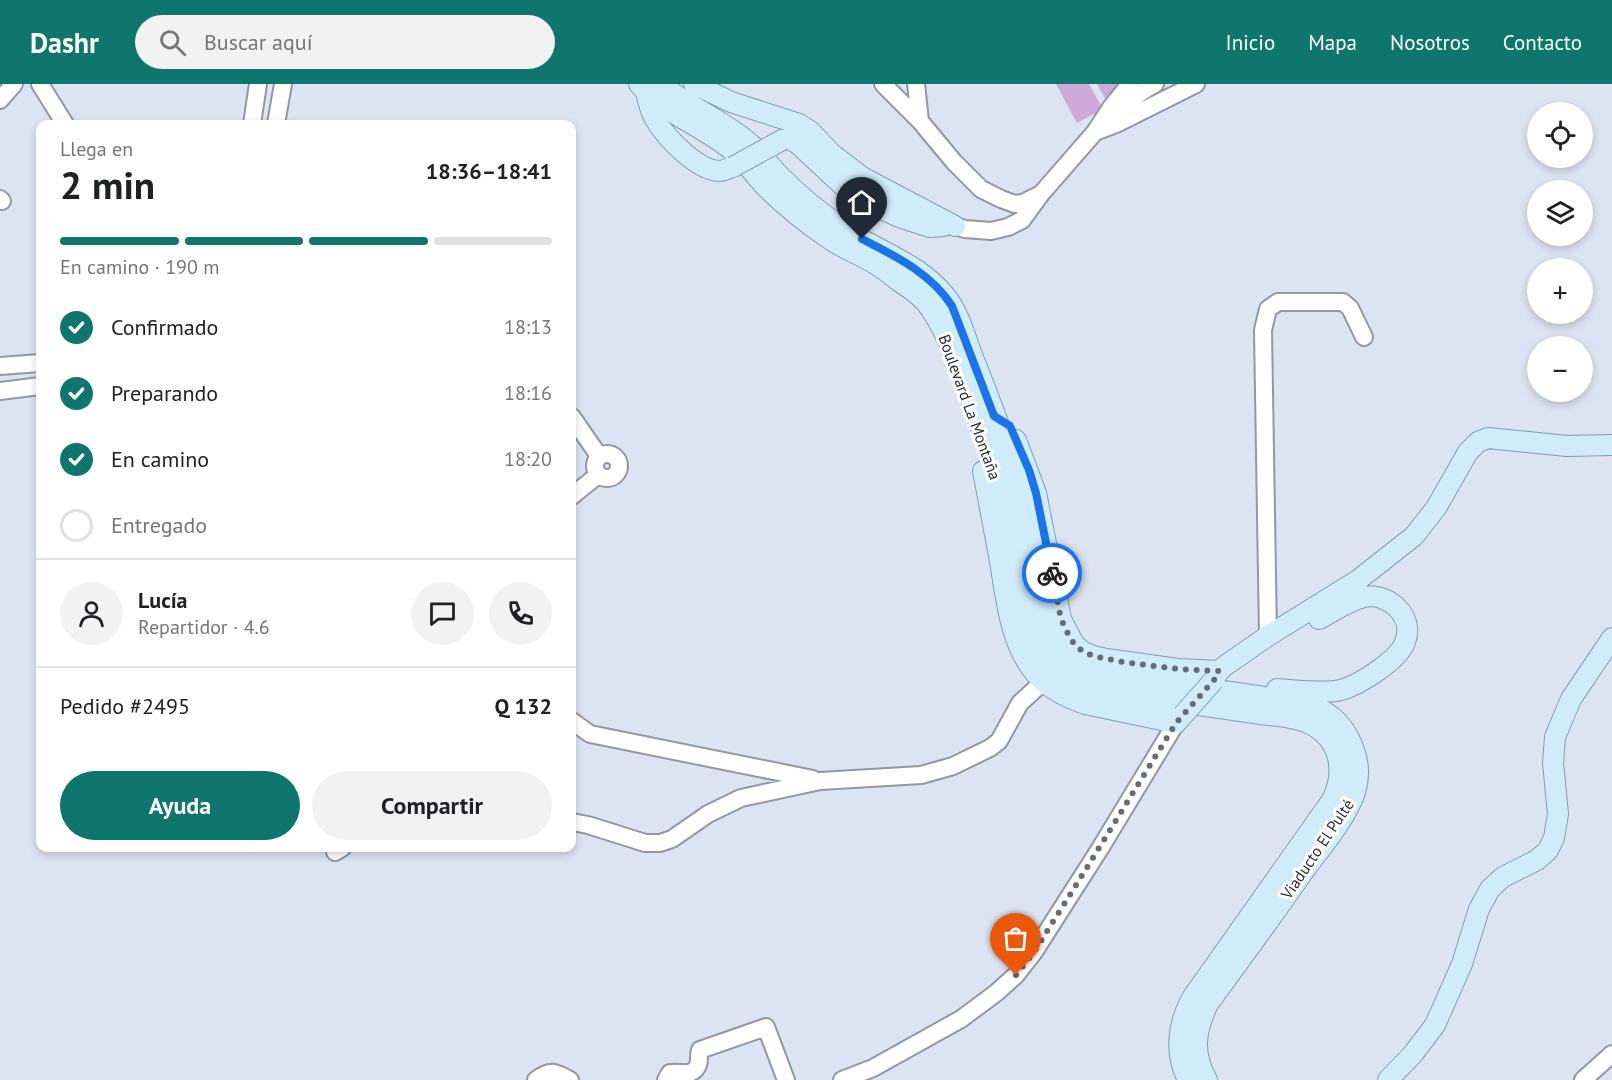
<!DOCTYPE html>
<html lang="es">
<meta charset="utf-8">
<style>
:root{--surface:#fff;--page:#f2f2f2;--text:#202124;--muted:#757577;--line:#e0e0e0;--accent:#0f766e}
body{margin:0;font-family:"PT Sans",sans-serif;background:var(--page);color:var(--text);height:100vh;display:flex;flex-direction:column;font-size:22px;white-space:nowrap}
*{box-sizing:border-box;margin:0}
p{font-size:20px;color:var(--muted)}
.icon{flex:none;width:33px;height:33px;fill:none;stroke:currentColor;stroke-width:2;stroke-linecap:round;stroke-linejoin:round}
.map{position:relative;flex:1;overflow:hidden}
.panel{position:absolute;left:36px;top:36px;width:540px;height:732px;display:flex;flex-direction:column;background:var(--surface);border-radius:12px;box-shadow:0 3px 9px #0003}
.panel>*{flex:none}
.tools{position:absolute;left:1527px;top:18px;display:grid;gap:12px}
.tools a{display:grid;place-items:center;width:66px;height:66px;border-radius:50%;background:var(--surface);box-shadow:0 3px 9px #0003;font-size:30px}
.pin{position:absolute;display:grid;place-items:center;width:51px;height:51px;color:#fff;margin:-62px -26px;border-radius:50% 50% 50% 0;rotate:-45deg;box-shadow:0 0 6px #0007}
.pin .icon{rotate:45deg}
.courier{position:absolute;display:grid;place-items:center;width:60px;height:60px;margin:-30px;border:4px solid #1a73e8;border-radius:50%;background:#fff;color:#222;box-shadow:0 2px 8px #0007}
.headline em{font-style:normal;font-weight:600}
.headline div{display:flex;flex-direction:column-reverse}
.headline{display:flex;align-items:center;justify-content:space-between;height:102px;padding:0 24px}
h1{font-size:39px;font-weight:600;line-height:45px}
.bar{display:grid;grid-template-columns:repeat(4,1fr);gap:9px 6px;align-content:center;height:72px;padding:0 24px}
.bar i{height:8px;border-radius:4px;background:var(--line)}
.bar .on{background:var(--accent)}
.bar p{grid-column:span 4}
.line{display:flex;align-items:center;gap:15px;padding:0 24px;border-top:2px solid var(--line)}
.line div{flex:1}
.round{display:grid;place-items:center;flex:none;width:63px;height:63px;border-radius:32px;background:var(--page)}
ol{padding:0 24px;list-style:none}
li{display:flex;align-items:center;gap:18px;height:66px}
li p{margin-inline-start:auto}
li .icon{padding:6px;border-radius:50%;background:var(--accent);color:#fff;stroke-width:4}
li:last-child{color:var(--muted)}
li i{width:33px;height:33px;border:3px solid var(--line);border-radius:50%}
.button{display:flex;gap:12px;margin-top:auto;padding:12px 24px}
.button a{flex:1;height:69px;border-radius:36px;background:var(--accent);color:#fff;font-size:24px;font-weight:600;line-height:69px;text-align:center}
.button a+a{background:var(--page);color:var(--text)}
header{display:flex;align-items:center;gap:36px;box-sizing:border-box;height:84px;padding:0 30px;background:var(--accent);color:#fff}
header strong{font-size:28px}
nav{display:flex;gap:33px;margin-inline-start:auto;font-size:21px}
.search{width:420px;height:54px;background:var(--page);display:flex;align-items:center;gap:15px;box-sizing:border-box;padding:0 21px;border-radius:33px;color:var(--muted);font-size:22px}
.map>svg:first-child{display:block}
.green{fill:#cfa9d9}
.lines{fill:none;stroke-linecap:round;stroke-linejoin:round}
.minor-casing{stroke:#9098a5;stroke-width:20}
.major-casing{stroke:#819fb2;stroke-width:22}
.minor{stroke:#fff;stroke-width:16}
.major{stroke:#d0ebfa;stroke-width:20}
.major-bridge-casing{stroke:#819fb2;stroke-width:22;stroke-linecap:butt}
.major-bridge{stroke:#d0ebfa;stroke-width:20}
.done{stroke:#676b75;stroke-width:6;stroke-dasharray:0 10.8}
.route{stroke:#1a73e8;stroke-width:8}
.labels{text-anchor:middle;stroke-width:6;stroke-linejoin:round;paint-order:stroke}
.street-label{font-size:16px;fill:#282b31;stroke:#fff}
</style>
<header>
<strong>Dashr</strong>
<div class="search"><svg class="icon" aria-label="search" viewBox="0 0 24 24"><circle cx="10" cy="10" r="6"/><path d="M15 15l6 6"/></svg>Buscar aquí</div>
<nav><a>Inicio</a><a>Mapa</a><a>Nosotros</a><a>Contacto</a></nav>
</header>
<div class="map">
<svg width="1612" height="996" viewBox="0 0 1612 996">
<rect width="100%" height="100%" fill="#dce3f2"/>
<path class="green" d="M 1056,0 L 1089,0 L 1103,25 L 1077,39 Z
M 1097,0 L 1123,0 L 1124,3 L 1105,14 Z"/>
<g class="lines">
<defs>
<path id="minor" d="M 40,0 L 65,40
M 883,0 L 920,37 L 954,78 L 981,105 L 1001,115 L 1015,120 L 1023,119 L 1041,110
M 916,0 L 920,37
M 0,16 L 14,0
M 252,40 L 258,0
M 276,40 L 283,0
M 1116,40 C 1122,22 1138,9 1155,0
M 1095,48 L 1112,22 L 1130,0
M 0,115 L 2,117
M 955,142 L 965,145 L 991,147 L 1008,143 L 1022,136 L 1041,110 L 1095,48 L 1116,40 L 1196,0
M 0,282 L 40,279
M 0,307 L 40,302
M 572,333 L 599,372
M595 382a12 12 0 1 1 24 0a12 12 0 1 1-24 0Z
M 572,412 L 598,391
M 1268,552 L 1263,246 L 1268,225 L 1278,218 L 1343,218 L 1350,224 L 1364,253
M 572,637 L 590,650 L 813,695
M 572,738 L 588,741 L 645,759 L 660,759 L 672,755 L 708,730 L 741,714 L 820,697 L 921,691 L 953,682 L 990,664 L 999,657 L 1020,619 L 1043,598
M 335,768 L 342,764
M 536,996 C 551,985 555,988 570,996
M 666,996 L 670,989 C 679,987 693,994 698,981 C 700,976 698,971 700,966 L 766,943 L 786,996
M 842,996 L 873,984 L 961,935 L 996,909 L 1016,891 L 1034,868 L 1101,763 L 1176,639
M 1583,996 L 1612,970"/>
<path id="major" d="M 639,0 C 665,31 704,42 734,68 C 745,78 754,90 764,101 C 783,121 805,138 828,154 C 843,165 861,171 877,181 C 885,186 892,192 900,198 C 912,206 924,214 932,227 C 950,255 961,288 972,319 C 981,344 990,368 997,393 C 1006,426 1013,458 1019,491 C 1023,511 1024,532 1031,551 C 1037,567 1047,581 1060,591 C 1092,615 1136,613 1173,618 C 1202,621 1232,626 1261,630 C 1277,632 1296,633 1310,640 C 1341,655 1346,688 1332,716 L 1192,914 C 1178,939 1174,969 1188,996
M 661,0 C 690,24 727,38 755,64 C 762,71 769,80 776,88 C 797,110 820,129 846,146 C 880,168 921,180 947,214 C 960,231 966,256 974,276 C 990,316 1007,360 1018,401 C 1029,445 1035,490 1045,534 C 1051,554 1061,574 1081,585 C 1099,594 1123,594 1143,596 C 1183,601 1224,607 1264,613 C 1281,616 1301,617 1317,624 C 1348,637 1365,677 1355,708 C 1347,733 1322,763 1306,784 C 1274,830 1241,875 1208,920 C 1195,947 1192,969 1207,996
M 694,0 L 731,18 L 799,40 L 810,47 L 832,70 L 862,93 L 955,142
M 646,8 C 648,17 650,27 655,35 C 666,54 697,86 719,87 C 724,87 728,84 733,83
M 782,56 L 789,55 L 798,60 L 855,113 L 899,133 L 930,143 L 943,142
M 1016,356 L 1036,409 L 1061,535 L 1074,560 L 1082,567 L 1093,572 L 1106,575 L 1178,585 L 1219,587
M 983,387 C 988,415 994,444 999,472 C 1006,511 1009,558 1035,589 C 1047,604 1068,614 1085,620 L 1176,639 L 1183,631
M 1214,596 L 1219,587 L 1226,581 L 1268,552 L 1358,496 L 1414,452 L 1436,424 L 1468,368 L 1478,358 L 1488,354 L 1567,362 L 1612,361
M 1277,605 C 1293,606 1326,610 1341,606 C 1359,601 1399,576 1405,558 C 1415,533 1389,508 1364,513 C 1348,517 1334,527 1319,535
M 1388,996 L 1413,970 L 1435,941 L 1462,880 L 1479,825 L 1490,805 L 1503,793 L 1537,776 L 1548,766 L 1554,754 L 1558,730 L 1553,679 L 1555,653 L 1571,615 L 1612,554"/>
</defs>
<use href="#minor" class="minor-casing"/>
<use href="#major" class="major-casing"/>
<use href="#minor" class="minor"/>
<use href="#major" class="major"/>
<defs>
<path id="major-bridge" d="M 733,83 L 782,56
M 1183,631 L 1214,596"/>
</defs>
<use href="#major-bridge" class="major-bridge-casing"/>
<use href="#major-bridge" class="major-bridge"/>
</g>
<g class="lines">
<path class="done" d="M 1016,891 L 1034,868 L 1078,798 L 1176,639 L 1214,596 L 1219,587 L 1178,585 L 1123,578 L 1093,572 L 1082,567 L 1071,556 L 1061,535 L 1052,489"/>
<path class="route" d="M 862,155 C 895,172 931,189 952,222 L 994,332 L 1010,342 L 1029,386 L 1036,409 L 1052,489"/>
</g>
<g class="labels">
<g class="street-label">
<text transform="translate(970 323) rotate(70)" y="6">Boulevard La Montaña</text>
<text transform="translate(1317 765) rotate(-56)" y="6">Viaducto El Pulté</text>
</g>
</g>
</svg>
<div class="tools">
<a><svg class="icon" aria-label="locate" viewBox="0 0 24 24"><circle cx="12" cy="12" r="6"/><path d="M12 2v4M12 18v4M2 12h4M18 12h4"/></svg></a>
<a><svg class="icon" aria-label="layers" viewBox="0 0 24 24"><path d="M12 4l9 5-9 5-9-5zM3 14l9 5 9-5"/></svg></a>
<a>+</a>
<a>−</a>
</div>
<div class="pin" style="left:1016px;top:891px;background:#ea580c"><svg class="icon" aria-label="bag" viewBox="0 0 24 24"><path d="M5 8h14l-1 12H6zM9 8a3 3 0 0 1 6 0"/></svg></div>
<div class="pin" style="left:862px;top:155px;background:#1f2937"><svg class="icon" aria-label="home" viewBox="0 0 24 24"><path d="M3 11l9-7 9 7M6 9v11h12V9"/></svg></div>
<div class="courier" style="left:1052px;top:489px"><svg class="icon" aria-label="bike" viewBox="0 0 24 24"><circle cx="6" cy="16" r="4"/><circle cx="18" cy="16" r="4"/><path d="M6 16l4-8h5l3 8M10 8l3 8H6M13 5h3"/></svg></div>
<section class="panel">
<div class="headline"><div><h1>2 min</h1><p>Llega en</p></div><em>18:36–18:41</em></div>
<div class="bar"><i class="on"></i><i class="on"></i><i class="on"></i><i></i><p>En camino · 190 m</p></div>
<ol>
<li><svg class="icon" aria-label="check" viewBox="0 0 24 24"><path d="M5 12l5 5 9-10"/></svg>Confirmado<p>18:13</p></li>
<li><svg class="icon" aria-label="check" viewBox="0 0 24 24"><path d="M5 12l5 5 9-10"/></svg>Preparando<p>18:16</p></li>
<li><svg class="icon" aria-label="check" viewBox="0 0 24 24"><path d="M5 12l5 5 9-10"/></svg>En camino<p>18:20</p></li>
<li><i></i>Entregado</li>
</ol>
<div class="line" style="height:108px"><a class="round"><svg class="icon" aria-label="person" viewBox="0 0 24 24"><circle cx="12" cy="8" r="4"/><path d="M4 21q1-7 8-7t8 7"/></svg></a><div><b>Lucía</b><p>Repartidor · 4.6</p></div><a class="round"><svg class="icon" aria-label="chat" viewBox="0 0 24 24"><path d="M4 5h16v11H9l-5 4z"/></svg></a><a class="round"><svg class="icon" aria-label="phone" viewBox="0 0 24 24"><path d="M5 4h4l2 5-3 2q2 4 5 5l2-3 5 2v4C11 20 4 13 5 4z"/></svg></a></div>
<div class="line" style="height:78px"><div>Pedido #2495</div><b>Q 132</b></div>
<div class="button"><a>Ayuda</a><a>Compartir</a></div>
</section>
</div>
